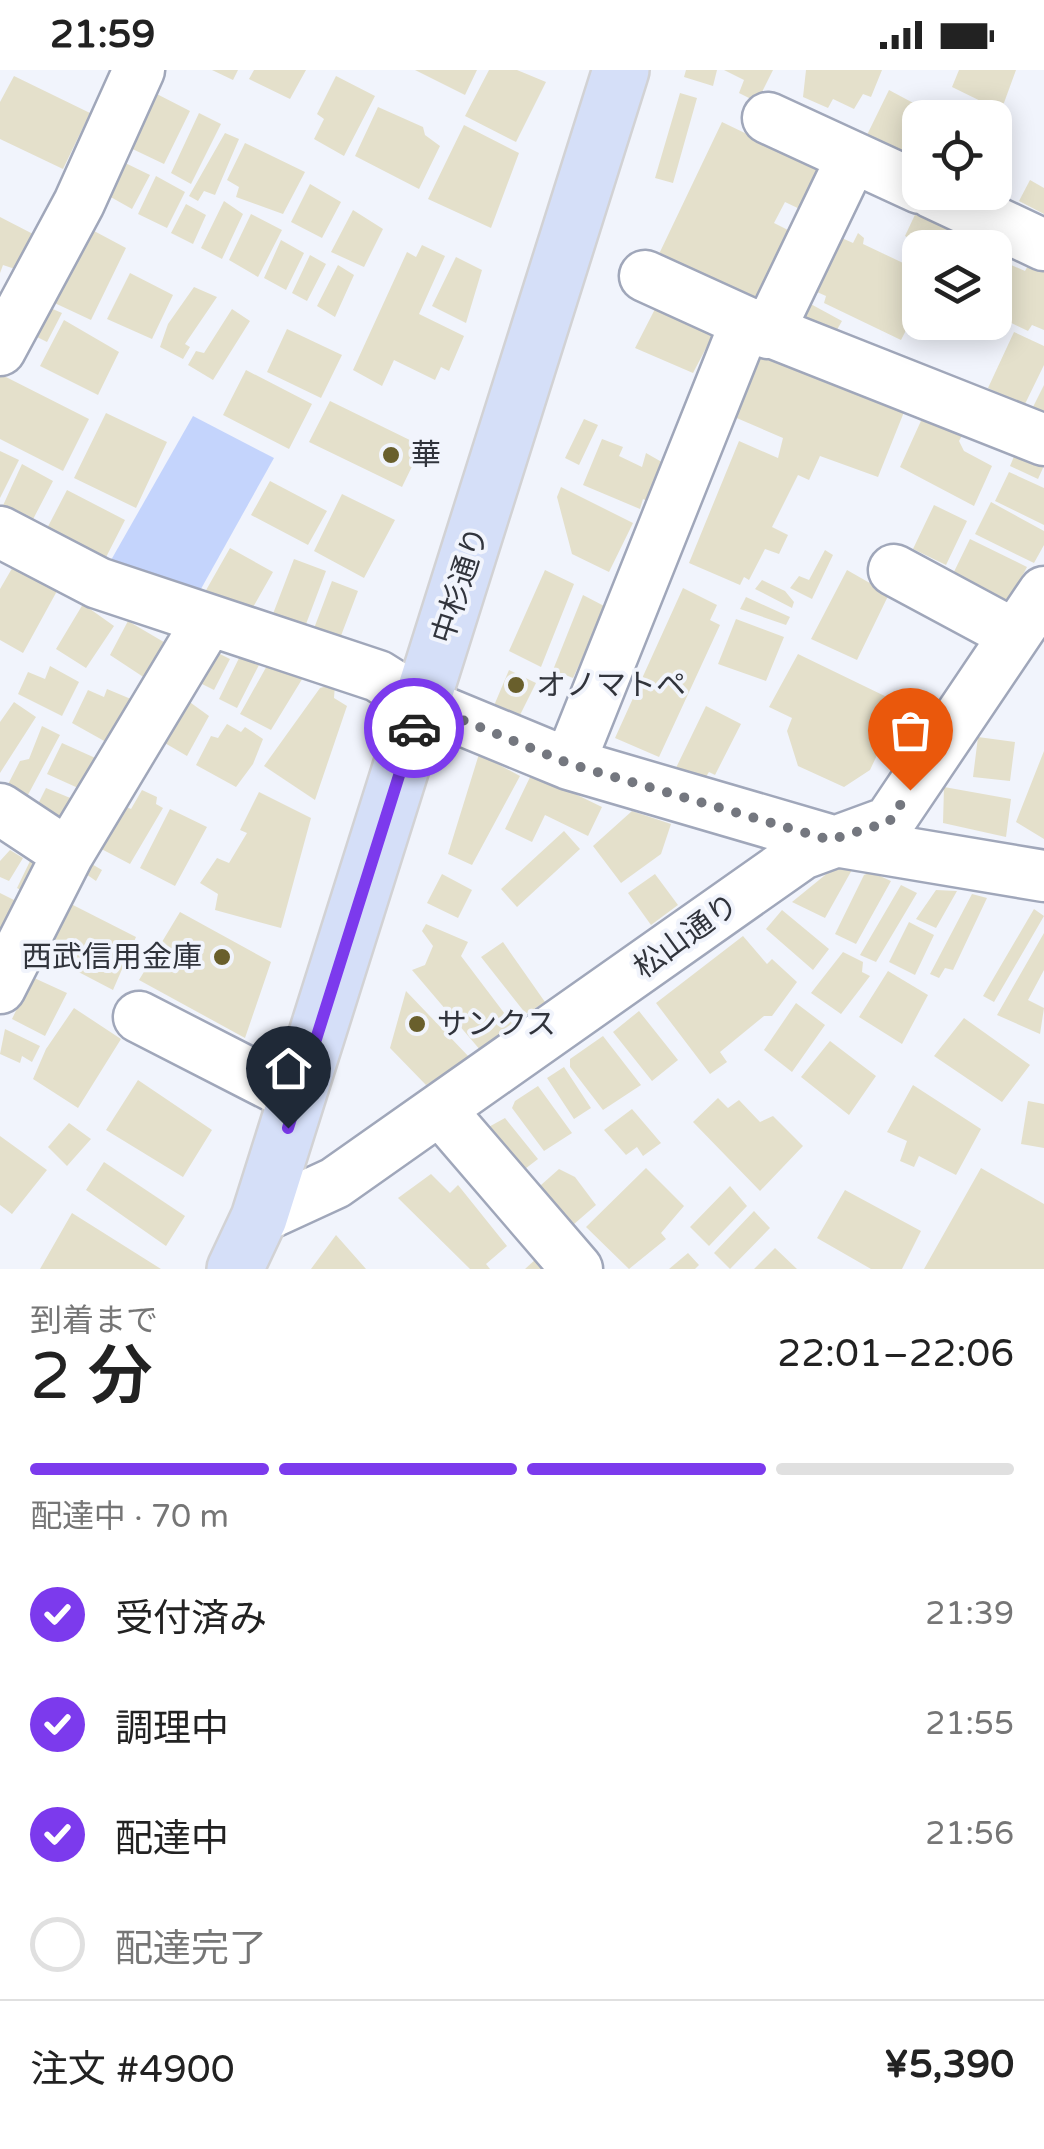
<!DOCTYPE html>
<html lang="ja">
<meta charset="utf-8">
<style>
:root{--surface:#fff;--page:#f2f2f2;--text:#222;--muted:#767676;--line:#e0e0e0;--accent:#7c3aed}
body{margin:0;font-family:"Varela Round","Noto Sans JP",sans-serif;background:var(--page);color:var(--text);height:100vh;display:flex;flex-direction:column;font-size:38px;white-space:nowrap}
*{box-sizing:border-box;margin:0}
p{font-size:32px;color:var(--muted)}
.icon{flex:none;width:55px;height:55px;fill:none;stroke:currentColor;stroke-width:2;stroke-linecap:round;stroke-linejoin:round}
.map{position:relative;height:1199px;overflow:hidden}
.details{display:flex;flex-direction:column;background:var(--surface);flex:1}
.details>*{flex:none}
.tools{position:absolute;left:902px;top:30px;display:grid;gap:20px}
.tools a{display:grid;place-items:center;width:110px;height:110px;border-radius:20px;background:var(--surface);box-shadow:0 5px 25px #0003;font-size:50px}
.pin{position:absolute;display:grid;place-items:center;width:85px;height:85px;color:#fff;margin:-102px -42px;border-radius:50% 50% 50% 0;rotate:-45deg;box-shadow:0 0 10px #0007}
.pin .icon{rotate:45deg}
.courier{position:absolute;display:grid;place-items:center;width:100px;height:100px;margin:-50px;border:8px solid #7c3aed;border-radius:50%;background:#fff;color:#222;box-shadow:0 2px 12px #0007}
.headline em{font-style:normal;font-weight:600}
.headline div{display:flex;flex-direction:column-reverse}
.headline{display:flex;align-items:center;justify-content:space-between;height:170px;padding:0 30px}
h1{font-size:65px;font-weight:600;line-height:75px}
.bar{display:grid;grid-template-columns:repeat(4,1fr);gap:15px 10px;align-content:center;height:120px;padding:0 30px}
.bar i{height:12px;border-radius:8px;background:var(--line)}
.bar .on{background:var(--accent)}
.bar p{grid-column:span 4}
.line{display:flex;align-items:center;gap:25px;padding:0 30px;border-top:2px solid var(--line)}
.line div{flex:1}
ol{padding:0 30px;list-style:none}
li{display:flex;align-items:center;gap:30px;height:110px}
li p{margin-inline-start:auto}
li .icon{padding:10px;border-radius:50%;background:var(--accent);color:#fff;stroke-width:4}
li:last-child{color:var(--muted)}
li i{width:55px;height:55px;border:5px solid var(--line);border-radius:50%}
.status{display:flex;justify-content:space-between;align-items:center;height:70px;padding:0 50px;background:var(--surface);direction:ltr}
.status svg{height:28px;fill:currentColor}
.map>svg:first-child{display:block}
.green{fill:#c4d4fc}
.building{fill:#e4e0cb}
.lines{fill:none;stroke-linecap:round;stroke-linejoin:round}
.minor-casing{stroke:#a0a7ba;stroke-width:55}
.major-casing{stroke:#d2d2d4;stroke-width:60}
.minor{stroke:#fff;stroke-width:50}
.major{stroke:#d5dff8;stroke-width:55}
.done{stroke:#74777f;stroke-width:10;stroke-dasharray:0 18}
.route{stroke:#7c3aed;stroke-width:12}
.poi-dot{fill:#695f2c;stroke:#f1f4fc;stroke-width:4}
.labels{text-anchor:middle;stroke-width:8;stroke-linejoin:round;paint-order:stroke}
.poi-label{font-size:30px;fill:#31343c;stroke:#f1f4fc;text-anchor:start}
.street-label{font-size:30px;fill:#31343c;stroke:#f1f4fc}
</style>
<div class="status"><b>21:59</b><svg viewBox="0 0 49 12"><path d="M0 12V9h3v3zM5 12V6h3v6zM10 12V3h3v9zM15 12V0h3v12zM26 1h20v11H26zM47 4h2v5h-2z"/></svg></div>
<div class="map">
<svg width="1044" height="1199" viewBox="0 0 1044 1199">
<rect width="100%" height="100%" fill="#f1f4fc"/>
<path class="green" d="M 193,346 L 274,388 L 187,544 L 98,513 Z"/>
<path class="building" d="M 212,0 L 238,0 L 233,10 Z
M 254,0 L 306,0 L 290,29 L 249,9 Z
M 415,0 L 477,0 L 465,25 Z
M 489,0 L 517,0 L 546,12 L 516,72 L 465,46 Z
M 686,0 L 717,0 L 713,16 L 684,7 Z
M 724,0 L 773,0 L 757,32 L 739,23 L 744,10 Z
M 806,0 L 882,0 L 871,27 L 863,24 L 854,39 L 833,29 L 828,38 L 803,27 Z
M 959,0 L 1016,0 L 1001,41 L 952,17 Z
M 14,6 L 90,43 L 63,99 L 0,69 L 0,32 Z
M 336,6 L 375,26 L 344,86 L 314,69 L 324,49 L 317,44 Z
M 149,20 L 190,41 L 164,94 L 122,74 Z
M 889,20 L 932,43 L 920,48 L 920,68 L 910,89 L 866,67 Z
M 680,23 L 697,28 L 673,113 L 655,108 Z
M 378,37 L 423,57 L 425,65 L 440,76 L 419,119 L 355,86 Z
M 199,43 L 221,54 L 191,114 L 171,103 Z
M 722,52 L 826,102 L 806,142 L 785,132 L 774,153 L 790,161 L 756,231 L 659,184 Z
M 464,55 L 519,83 L 491,158 L 428,129 Z
M 225,63 L 239,69 L 215,125 L 204,121 L 198,131 L 189,126 Z
M 245,73 L 305,102 L 283,144 L 236,127 L 239,117 L 227,110 Z
M 117,89 L 150,105 L 132,139 L 100,121 Z
M 156,106 L 185,122 L 167,158 L 138,144 Z
M 1030,110 L 1044,118 L 1044,144 L 1019,131 Z
M 310,114 L 341,132 L 322,168 L 291,152 Z
M 224,131 L 243,144 L 222,189 L 201,178 Z
M 186,134 L 206,145 L 193,174 L 171,163 Z
M 920,134 L 962,156 L 951,178 L 928,178 L 905,166 Z
M 353,140 L 383,159 L 364,197 L 331,182 Z
M 251,144 L 282,160 L 258,207 L 229,190 Z
M 0,147 L 33,164 L 15,199 L 3,195 L 0,203 Z
M 81,154 L 126,178 L 91,250 L 46,229 Z
M 858,163 L 864,168 L 863,174 L 920,201 L 920,233 L 901,270 L 824,233 L 826,226 L 808,218 L 835,165 L 853,173 Z
M 281,170 L 304,183 L 286,220 L 264,208 Z
M 422,175 L 445,186 L 419,244 L 464,266 L 449,301 L 441,297 L 435,310 L 394,290 L 382,316 L 353,300 L 407,182 L 416,187 Z
M 1035,183 L 1044,188 L 1044,260 L 1032,255 L 1028,261 L 995,245 L 995,188 L 1025,201 Z
M 310,185 L 326,194 L 307,231 L 292,223 Z
M 456,187 L 482,200 L 466,253 L 432,236 Z
M 338,195 L 354,205 L 335,247 L 317,236 Z
M 130,203 L 173,225 L 152,269 L 107,249 Z
M 194,217 L 217,227 L 185,274 L 190,277 L 183,289 L 160,277 L 168,254 Z
M 807,232 L 842,251 L 834,265 L 800,246 Z
M 41,234 L 62,243 L 47,272 L 27,262 Z
M 664,234 L 715,261 L 693,303 L 635,278 L 655,239 Z
M 232,239 L 250,251 L 213,310 L 188,295 L 196,281 L 204,283 Z
M 64,250 L 119,282 L 98,325 L 40,296 Z
M 287,259 L 342,285 L 321,328 L 267,302 Z
M 1014,262 L 1044,276 L 1044,295 L 1024,336 L 988,318 Z
M 761,285 L 904,342 L 878,407 L 820,386 L 809,410 L 798,405 L 772,457 L 788,465 L 779,484 L 765,479 L 749,510 L 744,507 L 740,515 L 689,493 L 739,371 L 778,388 L 783,368 L 732,346 Z
M 246,300 L 312,334 L 289,379 L 223,345 Z
M 0,304 L 89,349 L 63,401 L 0,369 Z
M 1044,315 L 1044,345 L 1032,339 Z
M 330,331 L 422,376 L 402,417 L 309,372 Z
M 925,342 L 964,362 L 959,371 L 964,381 L 992,396 L 974,436 L 900,397 Z
M 106,343 L 167,372 L 136,438 L 74,408 Z
M 584,349 L 598,355 L 579,395 L 565,388 Z
M 602,369 L 623,377 L 619,386 L 642,397 L 646,383 L 667,395 L 652,433 L 643,429 L 640,439 L 583,415 Z
M 1021,370 L 1040,389 L 1043,398 L 1038,409 L 1010,396 Z
M 0,381 L 19,390 L 0,428 Z
M 22,394 L 53,411 L 29,457 L 0,442 Z
M 1009,402 L 1044,418 L 1044,455 L 995,431 Z
M 270,411 L 327,441 L 308,475 L 251,445 Z
M 561,417 L 633,453 L 609,502 L 572,484 L 557,427 Z
M 67,420 L 125,450 L 100,499 L 42,468 Z
M 342,424 L 395,450 L 364,508 L 314,481 Z
M 991,432 L 1044,461 L 1044,475 L 1034,493 L 975,464 Z
M 934,435 L 967,451 L 946,495 L 913,479 Z
M 970,469 L 1027,497 L 1005,539 L 949,512 Z
M 230,478 L 273,502 L 248,546 L 205,522 Z
M 825,480 L 833,485 L 812,529 L 790,518 L 799,506 L 809,510 Z
M 294,489 L 326,501 L 303,562 L 271,549 Z
M 14,495 L 57,521 L 23,583 L 0,570 L 0,519 Z
M 545,500 L 574,514 L 541,597 L 509,581 Z
M 847,500 L 889,524 L 857,590 L 811,569 Z
M 762,510 L 785,521 L 794,532 L 792,538 L 755,519 Z
M 332,511 L 358,521 L 339,571 L 313,561 Z
M 683,518 L 717,535 L 710,550 L 720,555 L 659,687 L 615,668 Z
M 583,525 L 606,537 L 573,608 L 553,600 Z
M 746,527 L 790,547 L 786,555 L 740,539 Z
M 83,534 L 114,556 L 86,598 L 56,579 Z
M 736,549 L 784,567 L 766,611 L 718,594 Z
M 128,551 L 174,578 L 154,614 L 110,585 Z
M 212,580 L 230,589 L 214,620 L 196,611 Z
M 242,582 L 261,591 L 237,638 L 219,629 Z
M 798,584 L 893,630 L 888,662 L 870,700 L 844,717 L 798,696 L 787,661 L 792,648 L 769,637 Z
M 269,592 L 304,606 L 271,660 L 240,644 Z
M 50,596 L 79,612 L 62,646 L 18,624 L 28,602 L 45,609 Z
M 509,600 L 536,613 L 518,649 L 493,638 Z
M 335,614 L 334,628 L 347,636 L 315,730 L 264,696 L 320,618 Z
M 107,619 L 138,632 L 115,677 L 72,653 L 88,620 L 104,627 Z
M 180,625 L 209,646 L 187,686 L 158,669 Z
M 14,632 L 36,647 L 0,703 L 0,652 Z
M 706,636 L 741,654 L 715,705 L 709,702 L 700,716 L 674,702 Z
M 227,654 L 241,662 L 245,657 L 263,669 L 253,694 L 236,717 L 196,695 L 211,666 L 218,668 Z
M 42,656 L 60,665 L 22,736 L 3,724 L 20,691 L 29,689 Z
M 978,667 L 1015,672 L 1010,711 L 973,707 Z
M 62,673 L 102,691 L 87,722 L 47,704 Z
M 1044,681 L 1044,769 L 1016,752 Z
M 479,684 L 520,706 L 472,795 L 448,784 Z
M 532,703 L 602,737 L 588,766 L 545,745 L 532,772 L 505,759 Z
M 944,717 L 1011,729 L 1006,767 L 943,753 Z
M 46,718 L 80,732 L 66,757 L 34,742 Z
M 142,720 L 157,727 L 156,734 L 163,738 L 130,794 L 90,773 L 119,733 L 131,739 Z
M 259,722 L 311,748 L 281,858 L 215,840 L 218,824 L 200,813 L 217,788 L 229,793 L 247,763 L 240,760 Z
M 170,739 L 207,757 L 175,816 L 140,798 Z
M 632,741 L 671,754 L 661,784 L 621,813 L 593,776 Z
M 564,761 L 580,779 L 517,837 L 501,819 Z
M 10,780 L 23,788 L 9,811 L 0,807 L 0,791 Z
M 31,789 L 43,796 L 28,824 L 17,818 Z
M 90,793 L 102,800 L 96,811 L 86,804 Z
M 835,797 L 853,798 L 825,848 L 792,832 Z
M 871,802 L 891,811 L 856,874 L 835,864 L 864,805 Z
M 442,804 L 472,820 L 458,848 L 427,833 Z
M 655,804 L 678,835 L 651,855 L 628,823 Z
M 901,815 L 917,823 L 876,892 L 860,885 Z
M 936,820 L 957,821 L 936,858 L 916,849 Z
M 0,823 L 24,835 L 0,884 Z
M 972,824 L 987,828 L 953,900 L 945,898 L 939,908 L 930,904 Z
M 71,834 L 136,867 L 113,920 L 46,885 Z
M 1034,839 L 1044,846 L 994,932 L 983,926 Z
M 782,840 L 829,879 L 813,900 L 766,859 Z
M 180,842 L 271,892 L 245,968 L 139,910 Z
M 909,852 L 934,865 L 915,905 L 889,892 Z
M 426,854 L 468,872 L 461,886 L 514,956 L 481,981 L 412,900 L 425,895 L 433,876 L 422,861 Z
M 1044,863 L 1044,900 L 1028,930 L 1044,938 L 1040,964 L 997,945 Z
M 743,866 L 767,894 L 772,889 L 797,912 L 772,946 L 764,946 L 720,982 L 727,992 L 710,1004 L 656,933 Z
M 503,872 L 545,932 L 526,944 L 481,887 Z
M 843,882 L 863,892 L 862,902 L 870,906 L 841,944 L 811,923 Z
M 888,901 L 928,925 L 902,974 L 859,947 Z
M 32,907 L 67,923 L 45,966 L 12,949 Z
M 406,921 L 470,988 L 426,1015 L 390,978 Z
M 796,933 L 825,955 L 792,1002 L 764,980 Z
M 74,938 L 121,969 L 78,1038 L 33,1009 L 46,979 Z
M 639,941 L 678,990 L 652,1011 L 613,962 Z
M 964,948 L 1030,995 L 1002,1032 L 934,986 Z
M 5,959 L 40,976 L 32,992 L 22,986 L 20,993 L 0,984 Z
M 603,966 L 641,1015 L 603,1040 L 570,997 L 570,989 Z
M 830,971 L 876,1006 L 849,1045 L 801,1007 Z
M 564,997 L 591,1038 L 574,1049 L 547,1008 Z
M 138,1010 L 212,1060 L 183,1107 L 106,1060 Z
M 913,1015 L 981,1059 L 956,1105 L 919,1086 L 914,1097 L 900,1091 L 907,1071 L 887,1062 Z
M 538,1016 L 572,1063 L 544,1081 L 512,1038 L 515,1031 Z
M 718,1028 L 728,1038 L 739,1030 L 760,1052 L 773,1046 L 803,1076 L 760,1121 L 693,1052 Z
M 1028,1031 L 1044,1034 L 1044,1078 L 1021,1074 Z
M 632,1039 L 661,1073 L 643,1086 L 637,1077 L 626,1085 L 604,1060 Z
M 505,1048 L 538,1089 L 521,1102 L 485,1059 Z
M 69,1053 L 91,1069 L 67,1096 L 48,1077 Z
M 0,1066 L 47,1100 L 12,1144 L 0,1135 Z
M 104,1092 L 185,1146 L 166,1176 L 86,1120 Z
M 646,1098 L 684,1136 L 661,1163 L 666,1169 L 629,1199 L 586,1157 Z
M 981,1098 L 1044,1134 L 1044,1199 L 924,1199 Z
M 559,1099 L 575,1107 L 596,1135 L 566,1161 L 532,1123 Z
M 431,1104 L 450,1123 L 458,1115 L 507,1176 L 486,1194 L 490,1199 L 470,1199 L 398,1128 Z
M 730,1116 L 747,1136 L 709,1176 L 690,1157 Z
M 845,1120 L 921,1161 L 902,1199 L 871,1199 L 817,1168 Z
M 754,1141 L 770,1158 L 730,1199 L 714,1183 Z
M 72,1143 L 161,1199 L 40,1199 Z
M 336,1165 L 366,1199 L 311,1199 Z
M 775,1178 L 797,1199 L 754,1199 Z
M 688,1183 L 699,1195 L 695,1199 L 669,1199 Z
M 537,1188 L 548,1199 L 525,1199 Z"/>
<g class="lines">
<defs>
<path id="minor" d="M 768,48 L 920,118
M 931,122 L 1044,175
M 645,206 L 746,252
M 768,263 L 852,88
M 0,280 L 79,133 L 139,0
M 0,462 L 98,513 L 378,606 L 421,633 L 569,694 L 829,770 L 1044,806
M 894,500 L 1015,565
M 569,694 L 746,252 L 1044,370
M 0,739 L 68,784
M 0,918 L 68,784 L 208,551
M 139,947 L 297,1028
M 441,1041 L 577,1199
M 259,1148 L 335,1113 L 802,784 L 889,752 L 1044,522"/>
<path id="major" d="M 235,1199 L 259,1148 L 621,0"/>
</defs>
<use href="#minor" class="minor-casing"/>
<use href="#major" class="major-casing"/>
<use href="#minor" class="minor"/>
<use href="#major" class="major"/>
</g>
<g class="lines">
<path class="done" d="M 414,658 L 421,633 L 570,694 L 830,770 L 889,752 L 910,720"/>
<path class="route" d="M 288,1058 L 414,658"/>
</g>
<g class="poi-dot">
<circle cx="391" cy="385" r="10"/>
<circle cx="516" cy="615" r="10"/>
<circle cx="222" cy="887" r="10"/>
<circle cx="417" cy="954" r="10"/>
</g>
<g class="labels">
<g class="poi-label">
<text x="411" y="395">華</text>
<text x="536" y="625">オノマトペ</text>
<text x="202" y="897" text-anchor="end">西武信用金庫</text>
<text x="437" y="964">サンクス</text>
</g>
<g class="street-label">
<text transform="translate(460 515) rotate(-72)" y="10">中杉通り</text>
<text transform="translate(686 866) rotate(-36)" y="10">松山通り</text>
</g>
</g>
</svg>
<div class="tools">
<a><svg class="icon" aria-label="locate" viewBox="0 0 24 24"><circle cx="12" cy="12" r="6"/><path d="M12 2v4M12 18v4M2 12h4M18 12h4"/></svg></a>
<a><svg class="icon" aria-label="layers" viewBox="0 0 24 24"><path d="M12 4l9 5-9 5-9-5zM3 14l9 5 9-5"/></svg></a>
</div>
<div class="pin" style="left:910px;top:720px;background:#ea580c"><svg class="icon" aria-label="bag" viewBox="0 0 24 24"><path d="M5 8h14l-1 12H6zM9 8a3 3 0 0 1 6 0"/></svg></div>
<div class="pin" style="left:288px;top:1058px;background:#1f2937"><svg class="icon" aria-label="home" viewBox="0 0 24 24"><path d="M3 11l9-7 9 7M6 9v11h12V9"/></svg></div>
<div class="courier" style="left:414px;top:658px"><svg class="icon" aria-label="car" viewBox="0 0 24 24"><path d="M5 17H2v-5l4-1 3-4h7l3 4 3 1v5h-3M9 17h6M6 11h13"/><circle cx="7" cy="17" r="2"/><circle cx="17" cy="17" r="2"/></svg></div>
</div>
<section class="details">
<div class="headline"><div><h1>2 分</h1><p>到着まで</p></div><em>22:01–22:06</em></div>
<div class="bar"><i class="on"></i><i class="on"></i><i class="on"></i><i></i><p>配達中 · 70 m</p></div>
<ol>
<li><svg class="icon" aria-label="check" viewBox="0 0 24 24"><path d="M5 12l5 5 9-10"/></svg>受付済み<p>21:39</p></li>
<li><svg class="icon" aria-label="check" viewBox="0 0 24 24"><path d="M5 12l5 5 9-10"/></svg>調理中<p>21:55</p></li>
<li><svg class="icon" aria-label="check" viewBox="0 0 24 24"><path d="M5 12l5 5 9-10"/></svg>配達中<p>21:56</p></li>
<li><i></i>配達完了</li>
</ol>
<div class="line" style="height:130px"><div>注文 #4900</div><b>¥5,390</b></div>
</section>
